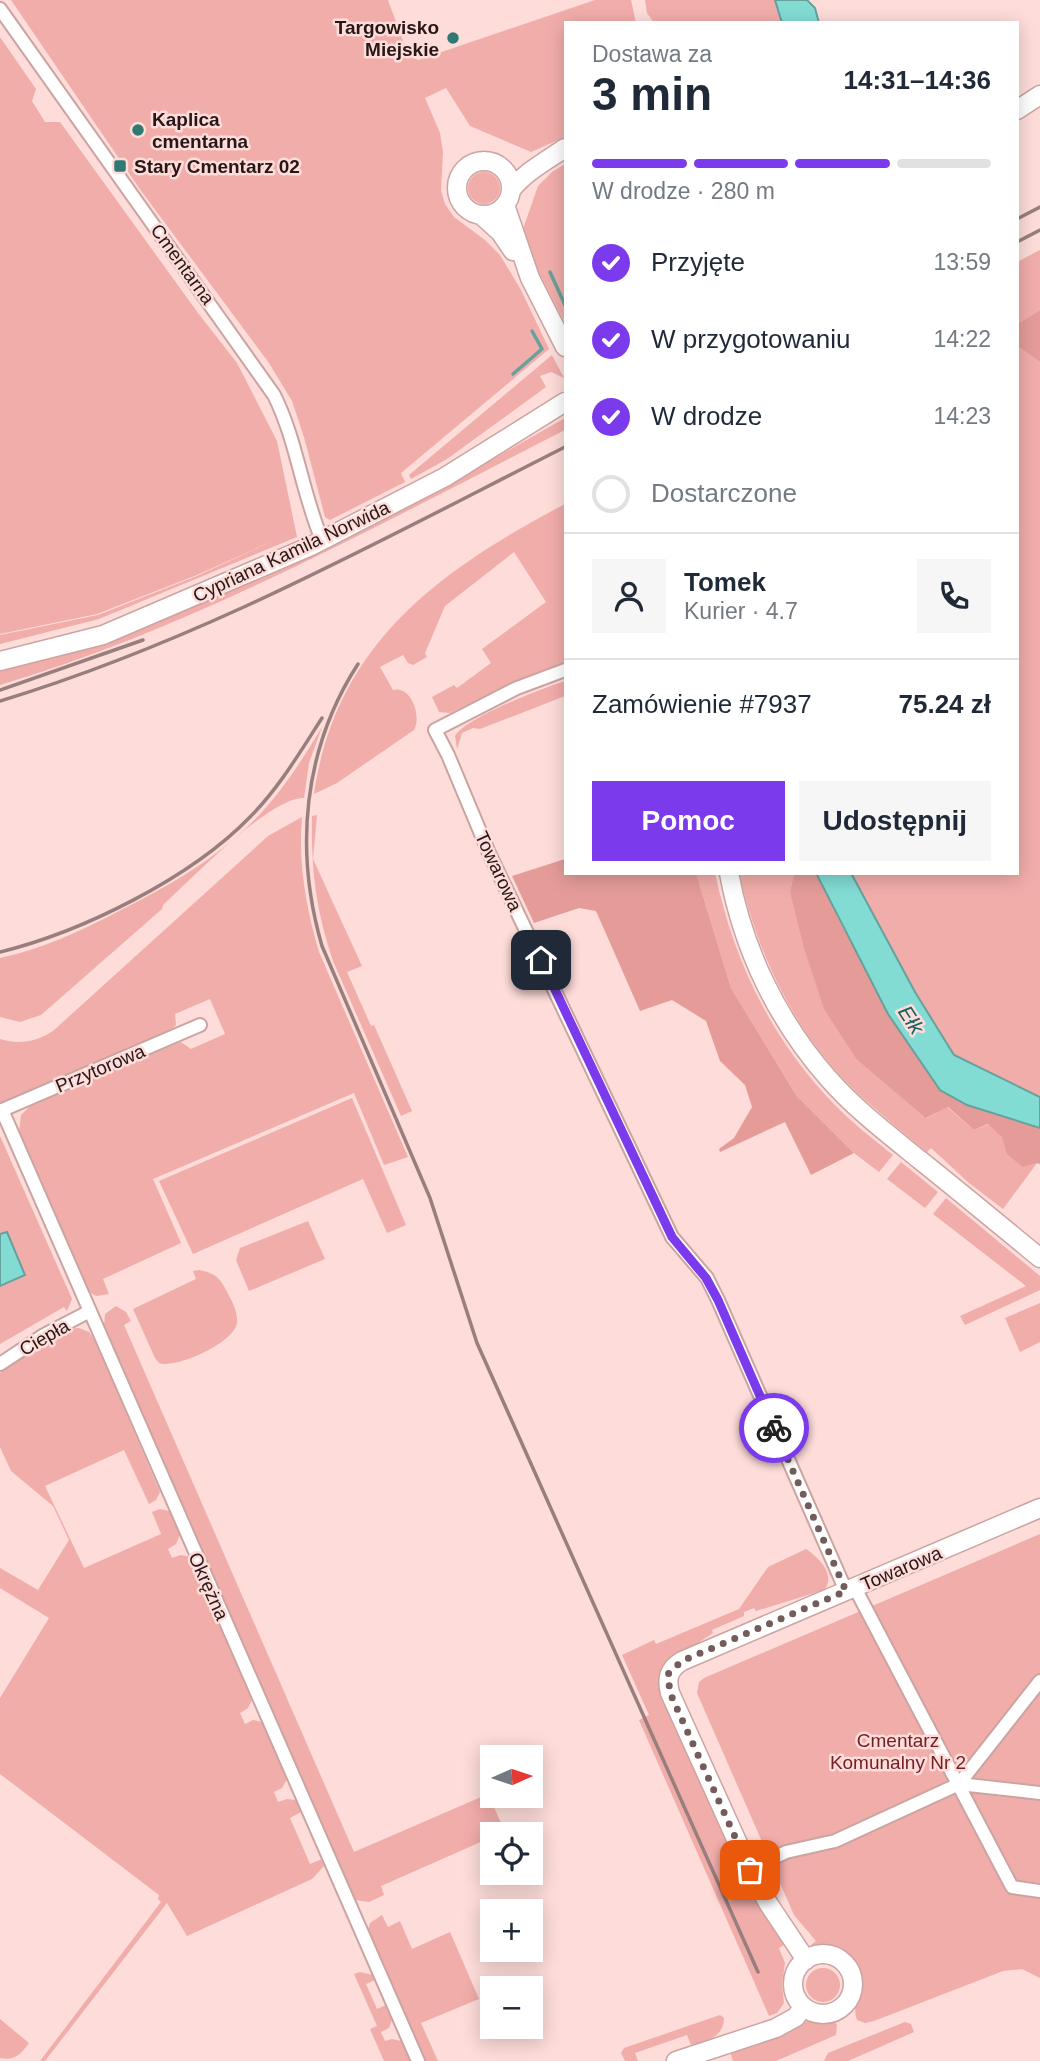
<!DOCTYPE html>
<html lang="pl">
<meta charset="utf-8">
<style>
:root{--surface:#fff;--page:#f6f6f7;--text:#1f2937;--muted:#747a83;--line:#e0e1e3;--accent:#7c3aed}
body{margin:0;font-family:Arial,sans-serif;background:var(--page);color:var(--text);height:100vh;display:flex;flex-direction:column;font-size:26px;white-space:nowrap}
*{box-sizing:border-box;margin:0}
p{font-size:23px;color:var(--muted)}
.icon{flex:none;width:38px;height:38px;fill:none;stroke:currentColor;stroke-width:2;stroke-linecap:round;stroke-linejoin:round}
.map{position:relative;flex:1;overflow:hidden}
.details{position:absolute;left:564px;top:21px;width:455px;height:854px;display:flex;flex-direction:column;background:var(--surface);border-radius:0px;box-shadow:0 4px 18px #0003}
.details>*{flex:none}
.needle{width:46px;rotate:87deg}
.tools{position:absolute;left:480px;top:1745px;display:grid;gap:14px}
.tools a{display:grid;place-items:center;width:63px;height:63px;border-radius:0px;background:var(--surface);box-shadow:0 4px 18px #0003;font-size:35px}
.pin{position:absolute;display:grid;place-items:center;width:60px;height:60px;color:#fff;margin:-30px;border-radius:14px;box-shadow:0 4px 10px #0006}
.courier{position:absolute;display:grid;place-items:center;width:70px;height:70px;margin:-35px;border:5px solid #7c3aed;border-radius:50%;background:#fff;color:#222;box-shadow:0 2px 9px #0007}
.overview em{font-style:normal;font-weight:700}
.overview div{display:flex;flex-direction:column-reverse}
.overview{display:flex;align-items:center;justify-content:space-between;height:119px;padding:0 28px}
h1{font-size:46px;font-weight:700;line-height:52px}
.bar{display:grid;grid-template-columns:repeat(4,1fr);gap:10px 7px;align-content:center;height:84px;padding:0 28px}
.bar i{height:9px;border-radius:5px;background:var(--line)}
.bar .selected{background:var(--accent)}
.bar p{grid-column:span 4}
.line{display:flex;align-items:center;gap:18px;padding:0 28px;border-top:2px solid var(--line)}
.line div{flex:1}
.round{display:grid;place-items:center;flex:none;width:74px;height:74px;border-radius:0px;background:var(--page)}
ol{padding:0 28px;list-style:none}
li{display:flex;align-items:center;gap:21px;height:77px}
li p{margin-inline-start:auto}
li .icon{padding:7px;border-radius:50%;background:var(--accent);color:#fff;stroke-width:4}
li:last-child{color:var(--muted)}
li i{width:38px;height:38px;border:4px solid var(--line);border-radius:50%}
.action{display:flex;gap:14px;margin-top:auto;padding:14px 28px}
.action a{flex:1;height:80px;border-radius:0px;background:var(--accent);color:#fff;font-size:28px;font-weight:700;line-height:80px;text-align:center}
.action a+a{background:var(--page);color:var(--text)}
.map>svg:first-child{display:block}
.green{fill:#f1adaa}
.forest{fill:#e59c99}
.water{fill:#82dcd4;stroke:#67a19b;stroke-width:2}
.lines{fill:none;stroke-linecap:round;stroke-linejoin:round}
.stream{stroke:#67a19b;stroke-width:3.5}
.street-casing{stroke:#cba4a1;stroke-width:16}
.secondary-casing{stroke:#cba4a1;stroke-width:21}
.street{stroke:#fff;stroke-width:12}
.secondary{stroke:#fff;stroke-width:18}
.rail{stroke:#987f7d;stroke-width:3.5}
.done{stroke:#725d5b;stroke-width:7;stroke-dasharray:0 12.6}
.route{stroke:#7c3aed;stroke-width:9}
.poi-dot{fill:#317a74;stroke:#fddcd9;stroke-width:2.5}
.labels{text-anchor:middle;stroke-width:5;stroke-linejoin:round;paint-order:stroke}
.poi-label{font-size:19px;font-weight:bold;fill:#271817;stroke:#fddcd9;text-anchor:start}
.street-label{font-size:19px;fill:#271817;stroke:#fddcd9}
.park-label{font-size:19px;fill:#731e22;stroke:#fddcd9}
.water-label{font-size:21px;font-style:italic;fill:#18635e;stroke:#fddcd9}
</style>
<div class="map">
<svg width="1040" height="2061" viewBox="0 0 1040 2061">
<rect width="100%" height="100%" fill="#fddcd9"/>
<path class="green" d="M 11,0 L 388,0 L 408,55 L 418,60 L 595,0 L 631,0 L 636,23 L 565,23 L 565,137 L 531,152 L 470,126 L 446,88 L 425,98 L 440,133 L 443,152 L 441,191 L 445,204 L 454,217 L 485,240 L 500,255 L 521,290 L 549,349 L 401,473 L 405,482 L 330,520 L 325,517 L 304,437 L 292,401 L 269,363 L 139,188 Z
M 645,0 L 775,0 L 782,23 L 654,23 L 647,13 Z
M 0,37 L 36,89 L 32,101 L 45,122 L 60,122 L 198,313 L 237,363 L 277,441 L 297,537 L 99,619 L 0,644 L 0,635 L 98,615 L 197,576 L 277,539 L 197,575 L 97,614 L 0,634 Z
M 565,164 L 565,323 L 536,267 L 523,229 L 538,186 L 552,172 Z
M468 188a16 16 0 1 1 32 0a16 16 0 1 1-32 0Z
M 1040,250 L 1040,310 L 1017,324 L 1017,262 Z
M 1017,346 L 1040,362 L 1040,1097 L 954,1055 L 915,992 L 851,873 L 1017,873 Z
M 552,355 L 564,378 L 551,372 L 540,376 L 546,387 L 447,459 L 411,479 L 409,475 Z
M 565,418 L 565,430 C 380,524 199,625 0,685 L 0,668 L 444,487 Z
M 565,504 L 565,662 L 523,678 L 450,713 L 439,712 L 432,697 L 454,685 L 457,688 L 491,663 L 482,649 L 546,602 L 514,552 L 445,606 L 425,653 L 427,657 L 413,665 L 408,663 L 403,655 L 380,667 L 393,690 C 411,685 422,716 414,730 L 337,783 L 314,794 C 336,643 440,570 565,504 Z
M 565,681 L 565,696 L 480,729 L 473,728 L 462,733 L 457,749 L 455,736 C 465,718 543,688 565,681 Z
M 322,727 L 309,763 L 304,798 C 268,798 192,879 163,905 L 162,909 L 41,1015 L 20,1022 L 0,1017 L 0,958 C 42,949 81,931 119,911 C 177,882 232,850 274,798 C 292,776 307,752 322,727 Z
M 317,815 L 313,859 L 362,966 L 347,972 L 371,1026 L 374,1025 L 412,1111 L 401,1116 L 333,961 C 316,909 311,871 312,816 Z
M 302,817 C 298,863 306,908 319,952 L 408,1157 L 384,1165 L 354,1093 L 153,1179 L 181,1243 L 103,1279 L 109,1294 L 96,1296 L 91,1293 L 87,1287 L 19,1132 L 21,1115 L 31,1105 L 175,1044 L 181,1042 L 191,1049 L 225,1034 L 210,999 L 175,1014 L 176,1025 L 171,1030 L 0,1103 L 0,1039 C 19,1045 36,1042 53,1031 L 268,836 Z
M 696,873 L 715,873 C 733,959 771,1039 833,1103 C 851,1122 873,1139 893,1155 L 879,1172 L 854,1153 L 796,1095 L 731,988 Z
M 739,873 L 794,873 L 790,892 L 857,1060 L 927,1118 L 947,1107 L 974,1130 L 995,1122 L 1037,1163 L 1003,1209 L 969,1183 L 931,1148 L 927,1152 C 906,1135 885,1118 865,1100 C 798,1040 759,960 739,873 Z
M 352,1098 L 406,1225 L 387,1233 L 363,1179 L 193,1254 L 159,1181 Z
M 0,1136 L 72,1299 L 67,1311 L 64,1307 L 0,1344 Z
M 901,1162 L 938,1192 L 925,1208 L 887,1179 Z
M 946,1198 L 1040,1276 L 1040,1290 L 965,1325 L 960,1316 L 1026,1286 L 933,1214 Z
M 308,1221 L 325,1259 L 249,1291 L 236,1260 L 240,1248 Z
M 199,1270 C 214,1273 220,1277 227,1292 C 232,1301 238,1312 237,1323 C 234,1343 176,1369 159,1363 L 155,1358 L 133,1309 L 196,1279 L 193,1271 Z
M 1040,1303 L 1040,1342 L 1020,1352 L 1005,1318 Z
M 116,1306 L 126,1312 L 131,1321 L 124,1325 L 354,1852 L 488,1794 L 506,1834 L 492,1834 L 492,1837 L 381,1886 L 384,1895 L 369,1902 L 355,1900 L 104,1327 L 105,1314 Z
M 79,1328 L 89,1332 L 94,1339 L 160,1492 L 156,1500 L 149,1504 L 124,1450 L 45,1486 L 84,1568 L 161,1534 L 152,1512 L 160,1509 L 169,1511 L 180,1535 L 176,1544 L 168,1549 L 172,1558 L 181,1555 L 190,1557 L 252,1700 L 248,1708 L 240,1713 L 245,1724 L 253,1720 L 262,1722 L 287,1779 L 282,1788 L 274,1792 L 278,1802 L 287,1799 L 296,1800 L 301,1812 L 290,1818 L 310,1864 L 322,1859 L 324,1866 L 312,1879 L 187,1936 L 167,1903 L 45,2061 L 40,2061 L 161,1902 L 158,1899 L 159,1895 L 0,1774 L 0,1698 L 49,1618 L 0,1588 L 0,1568 L 38,1590 L 69,1540 L 53,1506 L 11,1471 L 0,1447 L 0,1373 C 18,1359 58,1328 79,1328 Z
M 1040,1534 L 1040,1978 L 1022,1969 L 1003,1971 L 874,2021 L 865,2023 L 857,2020 C 849,1996 871,1974 842,1956 C 832,1950 821,1950 811,1945 L 816,1941 L 794,1915 L 697,1693 L 699,1682 L 704,1678 Z
M 806,1549 C 818,1557 837,1575 824,1590 L 756,1611 L 754,1608 L 744,1612 L 744,1616 L 712,1630 L 713,1633 L 666,1664 L 763,1908 L 784,1945 L 779,1948 L 785,1963 L 782,1984 L 784,2003 L 777,2013 L 769,2016 L 639,1720 L 649,1715 L 622,1655 L 654,1640 L 656,1644 L 739,1609 L 768,1567 Z
M 382,1915 L 388,1927 L 400,1921 L 412,1949 L 450,1932 L 479,1999 L 421,2023 L 438,2061 L 425,2061 L 368,1930 L 370,1923 Z
M806 1985a17 17 0 1 1 34 0a17 17 0 1 1-34 0Z
M 360,1972 L 373,1975 L 375,1980 L 366,1984 L 377,2009 L 386,2005 L 392,2020 L 389,2028 L 381,2032 L 385,2041 L 392,2039 L 401,2041 L 410,2061 L 384,2061 L 370,2029 L 377,2026 L 354,1974 Z
M 720,2015 L 724,2018 C 723,2038 708,2040 691,2045 L 687,2035 L 635,2053 L 638,2061 L 625,2061 L 621,2053 L 624,2048 Z
M 0,2019 L 29,2043 C 21,2054 15,2061 0,2058 Z
M 813,2019 L 834,2021 L 837,2025 L 836,2035 L 776,2061 L 733,2061 L 730,2052 Z
M 905,2022 L 911,2024 L 914,2032 L 848,2061 L 824,2061 L 828,2053 Z"/>
<path class="forest" d="M 1040,310 L 1040,362 L 1017,346 L 1017,324 Z
M 565,859 L 565,873 L 696,873 L 731,988 L 796,1095 L 854,1153 L 811,1175 L 785,1122 L 720,1152 L 719,1149 L 734,1138 L 752,1107 L 745,1085 L 720,1061 L 706,1021 L 672,1000 L 640,1011 L 596,911 L 579,908 L 534,923 L 512,876 Z
M 794,873 L 816,873 L 843,928 L 940,1090 L 967,1105 L 1040,1128 L 1040,1164 L 1036,1163 L 1023,1167 L 1007,1154 L 1002,1137 L 988,1124 L 974,1130 L 948,1107 L 926,1118 L 857,1060 L 824,1009 L 804,948 L 790,892 Z"/>
<path class="water" d="M 775,0 L 807,0 L 815,8 L 819,23 L 782,23 Z
M 816,873 L 851,873 L 915,992 L 954,1055 L 1040,1097 L 1040,1128 L 967,1105 L 940,1090 L 888,1014 Z
M 7,1232 L 25,1275 L 0,1286 L 0,1234 Z"/>
<g class="lines">
<path class="stream" d="M 550,272 L 565,305
M 513,374 L 542,349 L 532,331"/>
<defs>
<path id="street" d="M 0,9 L 274,395 C 297,441 302,493 322,540
M 565,670 L 517,688 L 435,730 L 448,755 L 489,853 L 672,1237 L 707,1278 L 718,1300 L 846,1591
M 2,1110 L 418,2061
M 0,1111 L 200,1025
M 0,1364 L 44,1335 L 90,1311
M 855,1588 L 1012,1887 L 1040,1891
M 959,1784 L 1040,1793
M 750,1870 L 786,1852 L 835,1841 L 959,1784 L 1040,1681"/>
<path id="secondary" d="M 1017,110 L 1040,95
M457 188a27 27 0 1 1 54 0a27 27 0 1 1-54 0Z
M 511,190 C 525,172 546,161 565,148
M 505,205 L 530,278 L 565,347
M 481,215 L 500,232 L 513,251
M 0,661 L 103,635 L 311,546 L 445,477 L 565,402
M 729,873 C 743,949 777,1020 828,1078 C 855,1109 888,1134 920,1160 C 960,1192 1000,1225 1040,1258
M793 1984a30 30 0 1 1 60 0a30 30 0 1 1-60 0Z
M 806,1960 L 768,1903 L 750,1870 L 670,1693 C 666,1678 669,1669 682,1661 L 1040,1508
M 676,2061 L 776,2028 L 796,2017 L 803,2007"/>
</defs>
<use href="#street" class="street-casing"/>
<use href="#secondary" class="secondary-casing"/>
<use href="#street" class="street"/>
<use href="#secondary" class="secondary"/>
<path class="rail" d="M 1017,219 L 1040,207
M 1017,242 L 1040,230
M 358,664 C 303,749 294,850 322,946 L 430,1198 L 477,1343 L 758,1972
M 0,690 L 143,640
M 0,701 C 199,641 381,540 565,447
M 0,952 C 82,932 191,878 250,817 C 279,788 300,752 322,718"/>
</g>
<g class="lines">
<path class="done" d="M 750,1870 L 670,1693 L 668,1674 L 682,1661 L 846,1591 L 774,1428"/>
<path class="route" d="M 541,960 L 672,1237 L 706,1278 L 718,1300 L 774,1428"/>
</g>
<g class="poi-dot">
<circle cx="453" cy="38" r="7"/>
<circle cx="138" cy="130" r="7"/>
<rect x="113" y="159" width="14" height="14" rx="3.5"/>
</g>
<g class="labels">
<g class="poi-label">
<text x="439" y="34" text-anchor="end">Targowisko<tspan x="439" dy="22">Miejskie</tspan></text>
<text x="152" y="126">Kaplica<tspan x="152" dy="22">cmentarna</tspan></text>
<text x="134" y="173">Stary Cmentarz 02</text>
</g>
<g class="street-label">
<text transform="translate(183 264) rotate(54)" y="7">Cmentarna</text>
<text transform="translate(291 551) rotate(-25)" y="7">Cypriana Kamila Norwida</text>
<text transform="translate(499 871) rotate(65)" y="7">Towarowa</text>
<text transform="translate(100 1068) rotate(-23)" y="7">Przytorowa</text>
<text transform="translate(44 1337) rotate(-30)" y="7">Ciepła</text>
<text transform="translate(901 1568) rotate(-23)" y="7">Towarowa</text>
<text transform="translate(209 1586) rotate(66)" y="7">Okrężna</text>
</g>
<g class="park-label">
<text x="898" y="1747">Cmentarz<tspan x="898" dy="22">Komunalny Nr 2</tspan></text>
</g>
<g class="water-label">
<text transform="translate(911 1020) rotate(57)" y="7">Ełk</text>
</g>
</g>
</svg>
<div class="tools">
<a><svg class="needle" viewBox="-14 -14 28 28"><path d="M0-13l5 13h-10z" fill="#e53935"/><path d="M0 13l5-13h-10z" fill="#747a83"/></svg></a>
<a><svg class="icon" aria-label="locate" viewBox="0 0 24 24"><circle cx="12" cy="12" r="6"/><path d="M12 2v4M12 18v4M2 12h4M18 12h4"/></svg></a>
<a>+</a>
<a>−</a>
</div>
<div class="pin" style="left:750px;top:1870px;background:#ea580c"><svg class="icon" aria-label="bag" viewBox="0 0 24 24"><path d="M5 8h14l-1 12H6zM9 8a3 3 0 0 1 6 0"/></svg></div>
<div class="pin" style="left:541px;top:960px;background:#1f2937"><svg class="icon" aria-label="home" viewBox="0 0 24 24"><path d="M3 11l9-7 9 7M6 9v11h12V9"/></svg></div>
<div class="courier" style="left:774px;top:1428px"><svg class="icon" aria-label="bike" viewBox="0 0 24 24"><circle cx="6" cy="16" r="4"/><circle cx="18" cy="16" r="4"/><path d="M6 16l4-8h5l3 8M10 8l3 8H6M13 5h3"/></svg></div>
<section class="details">
<div class="overview"><div><h1>3 min</h1><p>Dostawa za</p></div><em>14:31–14:36</em></div>
<div class="bar"><i class="selected"></i><i class="selected"></i><i class="selected"></i><i></i><p>W drodze · 280 m</p></div>
<ol>
<li><svg class="icon" aria-label="check" viewBox="0 0 24 24"><path d="M5 12l5 5 9-10"/></svg>Przyjęte<p>13:59</p></li>
<li><svg class="icon" aria-label="check" viewBox="0 0 24 24"><path d="M5 12l5 5 9-10"/></svg>W przygotowaniu<p>14:22</p></li>
<li><svg class="icon" aria-label="check" viewBox="0 0 24 24"><path d="M5 12l5 5 9-10"/></svg>W drodze<p>14:23</p></li>
<li><i></i>Dostarczone</li>
</ol>
<div class="line" style="height:126px"><a class="round"><svg class="icon" aria-label="person" viewBox="0 0 24 24"><circle cx="12" cy="8" r="4"/><path d="M4 21q1-7 8-7t8 7"/></svg></a><div><b>Tomek</b><p>Kurier · 4.7</p></div><a class="round"><svg class="icon" aria-label="phone" viewBox="0 0 24 24"><path d="M5 4h4l2 5-3 2q2 4 5 5l2-3 5 2v4C11 20 4 13 5 4z"/></svg></a></div>
<div class="line" style="height:91px"><div>Zamówienie #7937</div><b>75.24 zł</b></div>
<div class="action"><a>Pomoc</a><a>Udostępnij</a></div>
</section>
</div>
